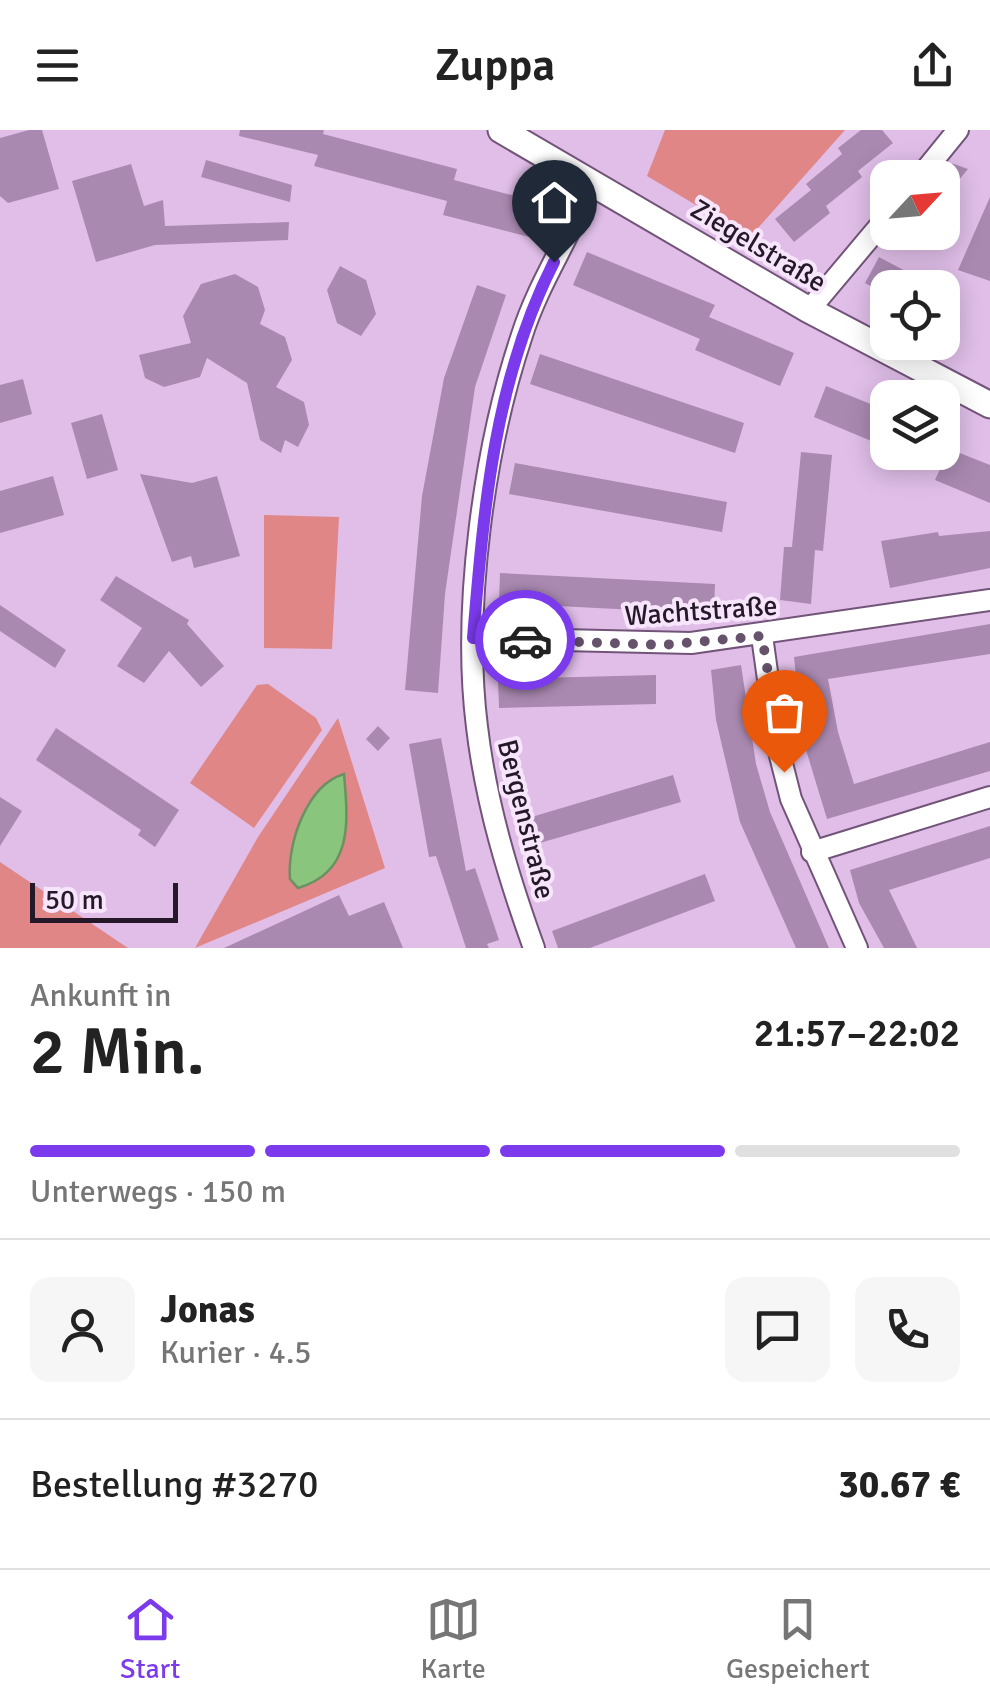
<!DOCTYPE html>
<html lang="de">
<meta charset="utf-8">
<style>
:root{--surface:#fff;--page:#f6f6f6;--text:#222;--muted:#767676;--line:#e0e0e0;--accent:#7c3aed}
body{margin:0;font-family:Signika,sans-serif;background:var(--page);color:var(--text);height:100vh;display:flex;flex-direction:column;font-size:38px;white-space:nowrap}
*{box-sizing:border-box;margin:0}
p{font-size:32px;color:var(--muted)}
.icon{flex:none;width:55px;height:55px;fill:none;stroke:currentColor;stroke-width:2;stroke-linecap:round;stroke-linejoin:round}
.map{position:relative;height:818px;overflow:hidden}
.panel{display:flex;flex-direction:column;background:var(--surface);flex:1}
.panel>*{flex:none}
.needle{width:65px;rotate:64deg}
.fabs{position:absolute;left:870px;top:30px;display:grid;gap:20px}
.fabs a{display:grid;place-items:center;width:90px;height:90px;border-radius:20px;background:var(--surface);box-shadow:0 5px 25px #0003;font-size:50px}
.scale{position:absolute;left:30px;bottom:25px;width:148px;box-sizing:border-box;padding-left:10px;border:5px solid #251828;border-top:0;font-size:28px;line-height:35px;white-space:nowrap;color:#251828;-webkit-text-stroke:8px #f7e5fb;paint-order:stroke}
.pin{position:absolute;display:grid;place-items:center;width:85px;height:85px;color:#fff;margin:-102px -42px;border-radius:50% 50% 50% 0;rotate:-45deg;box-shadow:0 0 10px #0007}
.pin .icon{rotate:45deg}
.courier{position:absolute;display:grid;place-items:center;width:100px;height:100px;margin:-50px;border:8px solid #7c3aed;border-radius:50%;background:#fff;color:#222;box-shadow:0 2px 12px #0007}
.head em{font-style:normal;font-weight:600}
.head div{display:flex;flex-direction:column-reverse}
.head{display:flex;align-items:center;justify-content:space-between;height:170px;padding:0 30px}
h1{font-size:65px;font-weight:600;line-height:75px}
.bar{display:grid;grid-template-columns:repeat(4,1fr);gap:15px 10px;align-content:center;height:120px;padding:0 30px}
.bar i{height:12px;border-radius:8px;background:var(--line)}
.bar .selected{background:var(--accent)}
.bar p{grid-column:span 4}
.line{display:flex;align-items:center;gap:25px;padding:0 30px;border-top:2px solid var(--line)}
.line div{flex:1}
.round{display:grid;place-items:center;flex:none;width:105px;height:105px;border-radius:20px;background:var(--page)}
header{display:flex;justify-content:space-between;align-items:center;height:130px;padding:0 30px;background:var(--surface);font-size:45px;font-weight:600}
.tab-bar{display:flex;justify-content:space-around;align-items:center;height:140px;border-top:2px solid var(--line);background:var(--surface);font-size:28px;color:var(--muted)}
.tab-bar a{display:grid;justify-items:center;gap:5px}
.tab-bar .selected{color:var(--accent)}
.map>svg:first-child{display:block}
.green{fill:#e08686}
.water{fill:#89c57c;stroke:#6b9163;stroke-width:2.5}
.building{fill:#aa89b1}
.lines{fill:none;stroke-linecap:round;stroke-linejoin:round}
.minor-casing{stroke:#725479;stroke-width:24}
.major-casing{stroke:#725479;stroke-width:29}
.minor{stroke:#fff;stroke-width:20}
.major{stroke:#fff;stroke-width:25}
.done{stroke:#66526b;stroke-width:10;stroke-dasharray:0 18}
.route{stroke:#7c3aed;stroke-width:12}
.labels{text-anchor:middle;stroke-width:8;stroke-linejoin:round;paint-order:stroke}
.street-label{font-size:28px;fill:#251828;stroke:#f7e5fb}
</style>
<header><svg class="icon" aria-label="menu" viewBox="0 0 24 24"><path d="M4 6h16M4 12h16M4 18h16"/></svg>Zuppa<svg class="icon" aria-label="share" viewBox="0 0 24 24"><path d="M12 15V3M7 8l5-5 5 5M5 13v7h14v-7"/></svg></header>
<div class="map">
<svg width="990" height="818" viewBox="0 0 990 818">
<rect width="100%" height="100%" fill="#e0bee8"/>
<path class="green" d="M 665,0 L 845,0 L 750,107 L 647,46 Z
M 264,385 L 339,387 L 332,519 L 264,518 Z
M 268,554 L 316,588 L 322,600 L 254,698 L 190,653 L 257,555 Z
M 338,588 L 385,738 L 195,818 L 258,707 Z
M 0,732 L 128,818 L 0,818 Z"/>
<path class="water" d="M 344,644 C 348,690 354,742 298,758 L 290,749 C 287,713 307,655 344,644 Z"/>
<path class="building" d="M 29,0 L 42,0 L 59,59 L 8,73 L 0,66 L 0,8 Z
M 240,0 L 324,0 L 323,4 L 457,39 L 454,50 L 542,73 L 533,108 L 443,85 L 447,71 L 314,36 L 318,25 L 239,6 Z
M 861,0 L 882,0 L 893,13 L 858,41 L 862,47 L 826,76 L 830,83 L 794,112 L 775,89 L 811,60 L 806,54 L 842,24 L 838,18 Z
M 206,30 L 292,55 L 290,72 L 201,47 Z
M 951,33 L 968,39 L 942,70 L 942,43 Z
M 131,34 L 144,76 L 163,70 L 165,96 L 289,92 L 288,110 L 155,115 L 96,132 L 72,51 Z
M 990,67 L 990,151 L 958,140 Z
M 587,122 L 715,175 L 709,187 L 794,223 L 780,256 L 695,220 L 700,209 L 573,155 Z
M 879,127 L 937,158 L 888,158 L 888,166 L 865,153 Z
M 340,136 L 366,150 L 376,184 L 361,206 L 337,193 L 327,160 Z
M 235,144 L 258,157 L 265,180 L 260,194 L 285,207 L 292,230 L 276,257 L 304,272 L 309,295 L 298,317 L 285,310 L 281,323 L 260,310 L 247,253 L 207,228 L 200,247 L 164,257 L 145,248 L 139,225 L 191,213 L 183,186 L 201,154 Z
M 477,155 L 506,165 L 475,257 L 445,464 L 438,563 L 405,560 L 422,366 L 444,248 Z
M 540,224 L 744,293 L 735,323 L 530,254 Z
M 23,249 L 32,284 L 0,293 L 0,255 Z
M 826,256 L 888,281 L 888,318 L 814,287 Z
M 102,284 L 118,340 L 87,349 L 71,293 Z
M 942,316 L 990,335 L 990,373 L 935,350 L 940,339 L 901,323 L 942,322 Z
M 801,322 L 832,325 L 823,421 L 815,420 L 811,474 L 780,470 L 784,417 L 792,417 Z
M 515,333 L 727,372 L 722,402 L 509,364 Z
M 140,344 L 192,353 L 217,346 L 240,426 L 194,438 L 191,426 L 172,432 Z
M 53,346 L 64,385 L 0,403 L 0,361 Z
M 990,401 L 990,438 L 890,458 L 881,411 L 938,402 L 939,406 Z
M 500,443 L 715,454 L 714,484 L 499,473 Z
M 116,446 L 189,490 L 187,494 L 224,536 L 201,557 L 169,521 L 144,553 L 117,536 L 142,498 L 100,470 Z
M 0,475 L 66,520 L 55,538 L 0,501 Z
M 990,494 L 990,524 L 828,549 L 838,602 L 854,654 L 990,612 L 990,641 L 827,689 L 803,610 L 794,527 Z
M 741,535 L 756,634 L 770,682 L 829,818 L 796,818 L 740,692 L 716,590 L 711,540 Z
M 656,545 L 656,574 L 499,578 L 498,549 Z
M 378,596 L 390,608 L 378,621 L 366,609 Z
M 56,598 L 179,680 L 155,717 L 138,705 L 141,700 L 36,630 Z
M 441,608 L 466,741 L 475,738 L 499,810 L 487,814 L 489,818 L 466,818 L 436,726 L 429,727 L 409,614 Z
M 673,645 L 681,672 L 526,717 L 518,691 Z
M 0,667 L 22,681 L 0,716 Z
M 990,696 L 990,728 L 889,760 L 917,818 L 884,818 L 859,773 L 850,740 Z
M 705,744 L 715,771 L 590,818 L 558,818 L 552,801 Z
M 339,765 L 349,786 L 384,772 L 403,818 L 224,818 Z"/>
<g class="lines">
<defs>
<path id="minor" d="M 919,48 L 958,0
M 809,180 L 888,86
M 762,506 L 777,614 L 791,669 L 857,818
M 473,508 L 691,513 L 990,470
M 812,722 L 990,667
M 534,818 C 508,746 486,673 477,597 C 462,478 484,318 522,205 C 539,151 572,105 591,52"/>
<path id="major" d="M 501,0 L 809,180 L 990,275"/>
</defs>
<use href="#minor" class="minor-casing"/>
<use href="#major" class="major-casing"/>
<use href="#minor" class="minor"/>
<use href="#major" class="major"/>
</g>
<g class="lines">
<path class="done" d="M 525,510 L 662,515 L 762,506 L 784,642"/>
<path class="route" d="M 525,510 L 473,508 C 484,377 494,250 554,132"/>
</g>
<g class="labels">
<g class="street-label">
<text transform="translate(759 115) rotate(31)" y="10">Ziegelstraße</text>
<text transform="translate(701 480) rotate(-4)" y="10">Wachtstraße</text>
<text transform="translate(527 689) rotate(76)" y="10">Bergenstraße</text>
</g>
</g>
</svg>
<div class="fabs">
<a><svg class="needle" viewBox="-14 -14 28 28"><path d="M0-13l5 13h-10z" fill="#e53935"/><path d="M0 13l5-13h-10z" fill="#767676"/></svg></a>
<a><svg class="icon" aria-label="locate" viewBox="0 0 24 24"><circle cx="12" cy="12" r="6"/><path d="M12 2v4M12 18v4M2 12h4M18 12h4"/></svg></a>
<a><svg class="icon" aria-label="layers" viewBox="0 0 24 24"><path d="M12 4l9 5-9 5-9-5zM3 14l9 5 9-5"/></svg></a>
</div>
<div class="scale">50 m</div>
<div class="pin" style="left:784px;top:642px;background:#ea580c"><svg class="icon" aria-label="bag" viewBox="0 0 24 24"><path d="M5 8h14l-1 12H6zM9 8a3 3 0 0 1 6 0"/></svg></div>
<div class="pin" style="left:554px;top:132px;background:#1f2937"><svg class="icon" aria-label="home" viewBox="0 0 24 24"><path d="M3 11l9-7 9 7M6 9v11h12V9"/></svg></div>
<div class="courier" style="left:525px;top:510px"><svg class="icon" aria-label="car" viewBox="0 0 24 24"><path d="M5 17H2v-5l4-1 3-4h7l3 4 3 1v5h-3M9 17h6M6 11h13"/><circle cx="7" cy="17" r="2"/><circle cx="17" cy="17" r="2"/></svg></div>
</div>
<section class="panel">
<div class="head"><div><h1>2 Min.</h1><p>Ankunft in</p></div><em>21:57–22:02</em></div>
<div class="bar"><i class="selected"></i><i class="selected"></i><i class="selected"></i><i></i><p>Unterwegs · 150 m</p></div>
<div class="line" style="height:180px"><a class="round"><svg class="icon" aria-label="person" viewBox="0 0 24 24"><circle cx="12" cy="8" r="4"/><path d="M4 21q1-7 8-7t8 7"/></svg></a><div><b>Jonas</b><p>Kurier · 4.5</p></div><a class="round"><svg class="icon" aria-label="chat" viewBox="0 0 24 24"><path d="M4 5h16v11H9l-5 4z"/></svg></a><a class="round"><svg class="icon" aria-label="phone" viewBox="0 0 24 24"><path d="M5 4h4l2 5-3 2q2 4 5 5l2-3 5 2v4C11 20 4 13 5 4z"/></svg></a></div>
<div class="line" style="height:130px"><div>Bestellung #3270</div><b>30.67 €</b></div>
</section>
<nav class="tab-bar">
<a class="selected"><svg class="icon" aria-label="home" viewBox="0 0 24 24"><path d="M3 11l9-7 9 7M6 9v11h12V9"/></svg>Start</a>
<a><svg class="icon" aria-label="map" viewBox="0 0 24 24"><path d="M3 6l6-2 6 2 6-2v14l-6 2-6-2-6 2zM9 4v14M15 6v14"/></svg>Karte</a>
<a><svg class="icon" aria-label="saved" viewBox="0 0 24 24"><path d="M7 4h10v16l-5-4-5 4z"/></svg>Gespeichert</a>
</nav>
